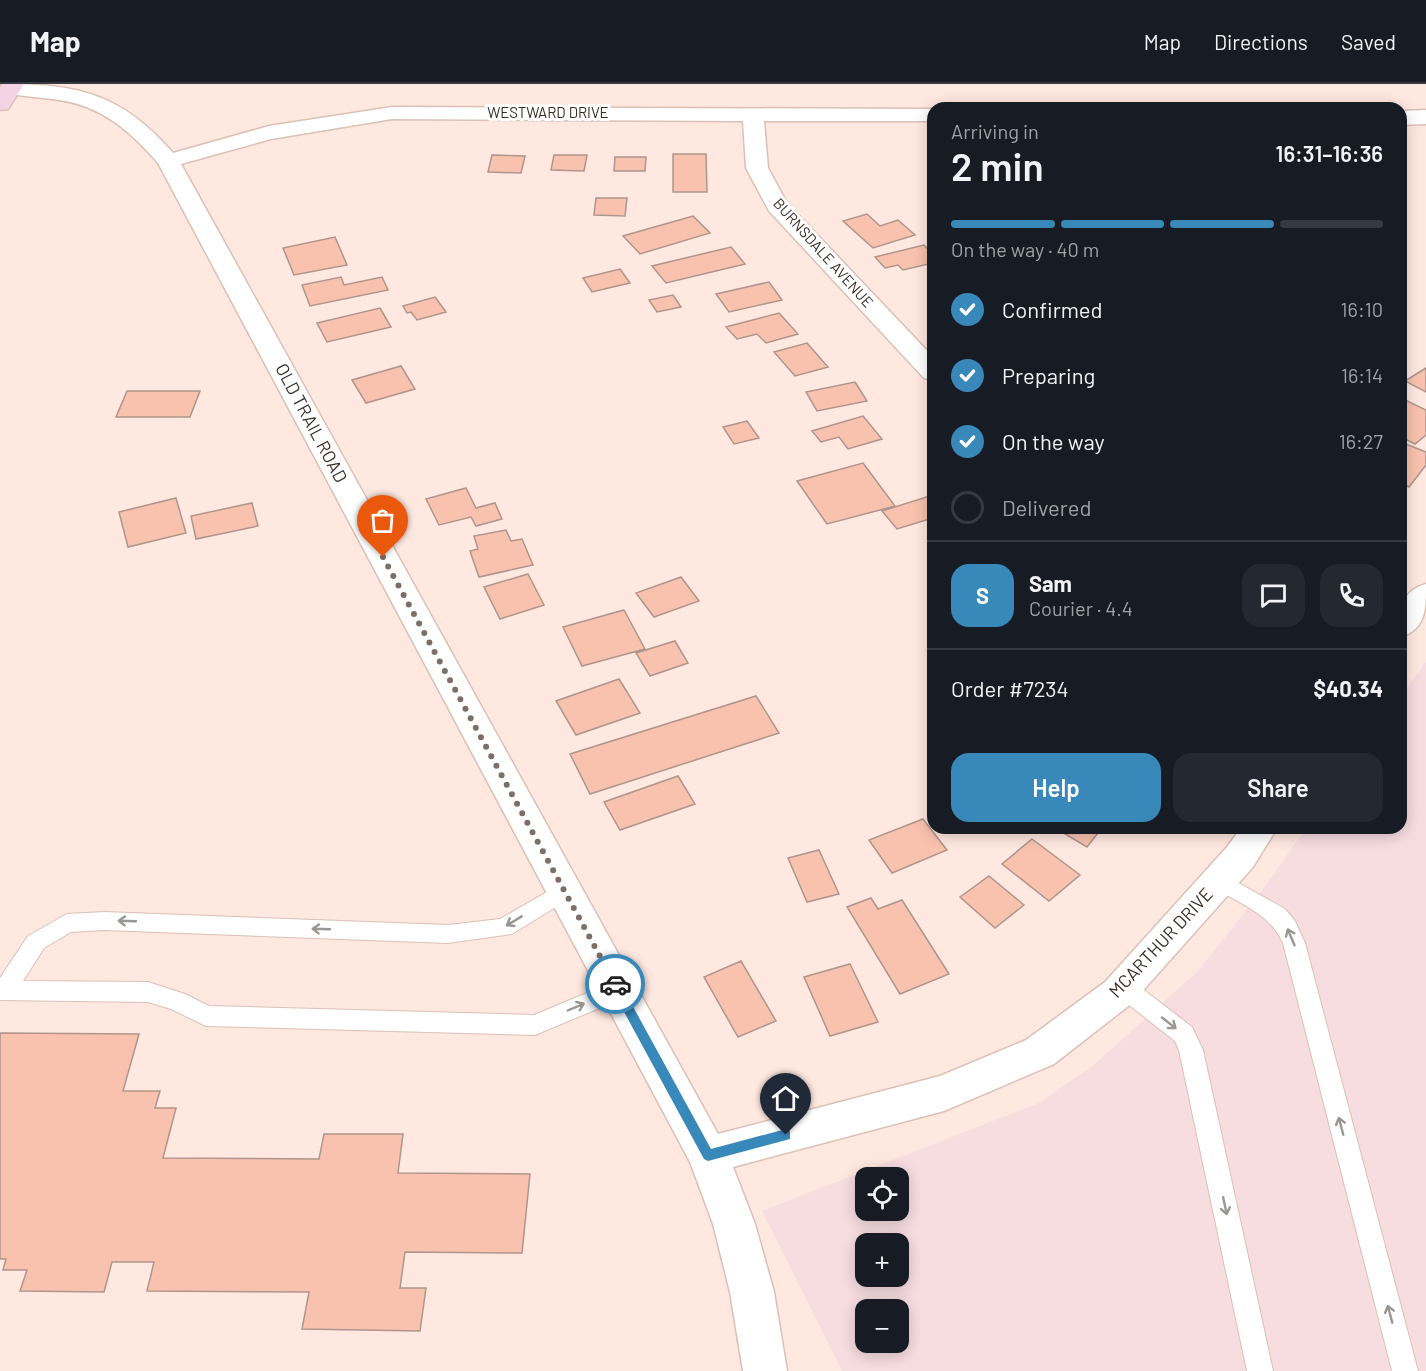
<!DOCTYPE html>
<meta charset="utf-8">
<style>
:root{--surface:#171b24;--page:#242831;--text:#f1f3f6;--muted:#9ea1a6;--line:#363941;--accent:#3888b9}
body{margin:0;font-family:Barlow,sans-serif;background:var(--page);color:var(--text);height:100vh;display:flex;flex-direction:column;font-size:22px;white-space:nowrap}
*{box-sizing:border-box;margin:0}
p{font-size:20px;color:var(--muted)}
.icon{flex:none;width:33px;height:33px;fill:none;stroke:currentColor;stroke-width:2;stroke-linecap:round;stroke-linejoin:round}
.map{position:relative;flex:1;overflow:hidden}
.drawer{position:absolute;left:927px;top:18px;width:480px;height:732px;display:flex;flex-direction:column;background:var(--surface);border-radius:18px;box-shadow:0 3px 15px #0003}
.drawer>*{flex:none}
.controls{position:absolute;left:855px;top:1083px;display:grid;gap:12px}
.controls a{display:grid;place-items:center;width:54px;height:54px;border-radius:12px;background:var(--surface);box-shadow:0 3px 15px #0003;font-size:30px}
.pin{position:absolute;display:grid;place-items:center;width:51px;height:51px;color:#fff;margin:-62px -26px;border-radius:50% 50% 50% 0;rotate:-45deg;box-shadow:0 0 6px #0007}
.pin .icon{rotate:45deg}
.courier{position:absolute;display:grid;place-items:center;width:60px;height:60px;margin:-30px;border:4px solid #3888b9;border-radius:50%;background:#fff;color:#222;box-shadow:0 2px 8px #0007}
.summary em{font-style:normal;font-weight:600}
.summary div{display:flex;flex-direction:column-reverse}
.summary{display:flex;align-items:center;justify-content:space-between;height:102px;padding:0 24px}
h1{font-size:39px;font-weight:600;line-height:45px}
.bar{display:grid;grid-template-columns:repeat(4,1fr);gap:9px 6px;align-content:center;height:72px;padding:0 24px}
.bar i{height:8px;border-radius:4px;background:var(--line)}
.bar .selected{background:var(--accent)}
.bar p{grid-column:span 4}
.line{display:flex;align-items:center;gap:15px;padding:0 24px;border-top:2px solid var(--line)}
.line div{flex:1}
.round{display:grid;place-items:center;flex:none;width:63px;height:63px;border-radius:18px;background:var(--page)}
ol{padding:0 24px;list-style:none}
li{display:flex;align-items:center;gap:18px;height:66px}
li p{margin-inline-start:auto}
li .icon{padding:6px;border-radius:50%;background:var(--accent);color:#fff;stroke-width:4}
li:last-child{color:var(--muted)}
li i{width:33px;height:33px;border:3px solid var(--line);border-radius:50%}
.primary-button{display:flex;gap:12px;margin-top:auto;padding:12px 24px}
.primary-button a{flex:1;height:69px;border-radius:18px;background:var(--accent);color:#fff;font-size:24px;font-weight:600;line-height:69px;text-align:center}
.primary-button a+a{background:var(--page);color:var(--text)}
header{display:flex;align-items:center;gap:36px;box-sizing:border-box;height:84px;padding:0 30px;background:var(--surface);border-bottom:2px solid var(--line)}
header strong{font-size:28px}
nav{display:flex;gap:33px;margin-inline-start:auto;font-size:21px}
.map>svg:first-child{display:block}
.industrial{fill:#f7dce0;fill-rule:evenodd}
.building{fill:#f9c2ae;stroke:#af958c;stroke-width:1.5}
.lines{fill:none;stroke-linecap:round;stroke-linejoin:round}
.lane-casing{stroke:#dbc0b6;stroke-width:2}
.street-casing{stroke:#dbc0b6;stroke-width:3}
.secondary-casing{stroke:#dbc0b6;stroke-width:3}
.lane{fill:#fff;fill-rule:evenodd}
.street{fill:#fff;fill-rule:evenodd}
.secondary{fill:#f3d4e5;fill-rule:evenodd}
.oneway{stroke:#9a9694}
.route{fill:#3888b9}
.done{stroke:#7c6e68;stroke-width:6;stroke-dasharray:0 10.8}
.labels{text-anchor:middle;stroke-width:6;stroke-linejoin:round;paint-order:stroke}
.far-street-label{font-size:15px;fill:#362c28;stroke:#fff}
.street-label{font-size:18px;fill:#362c28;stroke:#fff}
</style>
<header>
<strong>Map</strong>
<nav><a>Map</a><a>Directions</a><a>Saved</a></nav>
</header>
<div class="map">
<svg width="1426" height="1287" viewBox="0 0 1426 1287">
<rect width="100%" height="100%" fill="#ffe8e0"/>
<path class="industrial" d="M 1426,578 L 1426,1287 L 842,1287 L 762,1127 L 1039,1019 L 1094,981 L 1197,888 L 1261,808 L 1306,744 L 1401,744 L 1401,612 ZM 866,1094 L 898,1094 L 898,1126 L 866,1126 ZM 866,1160 L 898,1160 L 898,1192 L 866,1192 ZM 866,1226 L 898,1226 L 898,1258 L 866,1258 Z"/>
<path class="building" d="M 673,70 L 706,70 L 707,108 L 673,108 Z
M 492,71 L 525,72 L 521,89 L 488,88 Z
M 554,71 L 587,71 L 584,87 L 551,86 Z
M 615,73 L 646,73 L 645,87 L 614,87 Z
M 596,114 L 627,114 L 625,132 L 594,131 Z
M 867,130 L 880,142 L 898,136 L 915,151 L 873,164 L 843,137 Z
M 693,132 L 710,149 L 640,170 L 623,152 Z
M 335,153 L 347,181 L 294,191 L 283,164 Z
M 924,161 L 933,171 L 933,179 L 903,186 L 898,181 L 885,184 L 875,173 Z
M 731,163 L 745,180 L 666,199 L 652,182 Z
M 620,185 L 630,199 L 592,208 L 583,194 Z
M 341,193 L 344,201 L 382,193 L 388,206 L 310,222 L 302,201 Z
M 769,198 L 782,216 L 729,228 L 716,210 Z
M 673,211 L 681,223 L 657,228 L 649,216 Z
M 435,213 L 446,228 L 417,236 L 411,228 L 407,229 L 403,222 Z
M 380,224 L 391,243 L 327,258 L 317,239 Z
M 779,229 L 798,250 L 766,259 L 757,250 L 737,255 L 726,243 Z
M 807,259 L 828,283 L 795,292 L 774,268 Z
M 401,282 L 415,305 L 366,319 L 352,296 Z
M 1426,284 L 1426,308 L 1405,297 Z
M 855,298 L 867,317 L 817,327 L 806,308 Z
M 127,307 L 200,307 L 190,333 L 116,333 Z
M 1401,314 L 1426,326 L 1426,351 L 1415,360 L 1401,353 Z
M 863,332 L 882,355 L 848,365 L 839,353 L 821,358 L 812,347 Z
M 747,337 L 759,354 L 734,360 L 723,343 Z
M 1401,358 L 1426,368 L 1426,381 L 1409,403 L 1401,400 Z
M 863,379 L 895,422 L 827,440 L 797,397 Z
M 466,404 L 476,424 L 495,419 L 502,435 L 476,442 L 471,433 L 439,441 L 426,415 Z
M 933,411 L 933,434 L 897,445 L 882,427 Z
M 176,414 L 186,449 L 128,463 L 119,428 Z
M 252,419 L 258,442 L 196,455 L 191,432 Z
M 506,446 L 511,457 L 522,455 L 533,481 L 479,493 L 470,467 L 478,465 L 474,452 Z
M 528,490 L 544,521 L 500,535 L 484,503 Z
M 681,493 L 699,517 L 654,533 L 636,509 Z
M 624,526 L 645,565 L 582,582 L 563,543 Z
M 675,557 L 688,579 L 650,592 L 636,569 Z
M 619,595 L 640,629 L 576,651 L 556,617 Z
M 756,612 L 779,649 L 590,710 L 570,670 Z
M 678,692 L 695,720 L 620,746 L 604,718 Z
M 923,735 L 947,766 L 892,789 L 869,756 Z
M 1055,744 L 1102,744 L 1087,763 Z
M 1032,755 L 1080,791 L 1049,817 L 1002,780 Z
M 819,766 L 839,810 L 807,818 L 788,774 Z
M 989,792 L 1024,821 L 995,844 L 960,813 Z
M 871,814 L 878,825 L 902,816 L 949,890 L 900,910 L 847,823 Z
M 741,877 L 776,937 L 738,953 L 704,893 Z
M 850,880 L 878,938 L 830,952 L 804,893 Z
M 0,949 L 139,950 L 123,1007 L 160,1007 L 155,1024 L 176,1024 L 163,1074 L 319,1075 L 324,1050 L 403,1050 L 398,1089 L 530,1090 L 522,1169 L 405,1168 L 400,1204 L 426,1204 L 420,1247 L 302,1245 L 309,1208 L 147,1207 L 154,1178 L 112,1178 L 104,1208 L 20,1207 L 27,1186 L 3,1186 L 6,1175 L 0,1175 Z"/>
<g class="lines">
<defs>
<path id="lane" d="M 1219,788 L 1285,825 L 1295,837 L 1305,859 L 1418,1287 L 1392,1287 L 1283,859 C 1271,830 1237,818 1212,803 L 1208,797 L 1212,791 Z
M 564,798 L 572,801 L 575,807 L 572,813 L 512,850 L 448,859 L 104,846 L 71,848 L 44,864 L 23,897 L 148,898 L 185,910 L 209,922 L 534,931 L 618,896 L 626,899 L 629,906 L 626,913 L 535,951 L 206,942 L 171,925 L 148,918 L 0,916 L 0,894 L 28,852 L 67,830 L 104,828 L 448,841 L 500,835 Z
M 1123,893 L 1131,896 L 1192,943 L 1203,966 L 1273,1287 L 1247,1287 L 1179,966 L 1175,957 L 1115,910 L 1112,903 L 1115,896 Z"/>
<path id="street" d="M 3,0 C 79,0 122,10 173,69 L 269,42 L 392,23 L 933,25 L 933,37 L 764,37 L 768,84 L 787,119 L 933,273 L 933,296 L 924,294 L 769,127 L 746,84 L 743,37 L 392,35 L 271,55 L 181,80 L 718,1050 L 940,992 L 1026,956 L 1105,898 L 1227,763 L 1241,744 L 1277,744 L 1253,783 L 1131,920 L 1054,980 L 944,1027 L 733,1083 L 755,1140 L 774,1208 L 787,1287 L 743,1287 L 730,1208 L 713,1140 L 690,1078 L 158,79 C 130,47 102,22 59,16 C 41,13 22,13 4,8 L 0,4 Z
M 1426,26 L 1426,40 L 1401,41 L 1401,27 Z
M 1426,500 C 1426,525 1426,545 1401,553 C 1401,529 1398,508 1426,500 Z"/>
<path id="secondary" d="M 2,0 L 24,0 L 8,25 L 0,26 L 0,4 Z"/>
</defs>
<use href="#lane" class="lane-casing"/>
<use href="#street" class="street-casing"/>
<use href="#secondary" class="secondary-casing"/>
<use href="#lane" class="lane"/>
<use href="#street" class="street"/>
<use href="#secondary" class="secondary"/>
</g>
<defs><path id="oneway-shaft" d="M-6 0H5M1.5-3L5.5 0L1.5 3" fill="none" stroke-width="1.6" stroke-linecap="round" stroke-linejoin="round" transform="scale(1.5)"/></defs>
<g class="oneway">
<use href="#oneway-shaft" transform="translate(127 837) rotate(-178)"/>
<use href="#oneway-shaft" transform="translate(514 837) rotate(149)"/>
<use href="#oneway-shaft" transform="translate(321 845) rotate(-178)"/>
<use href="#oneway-shaft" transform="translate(1291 853) rotate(-113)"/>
<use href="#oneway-shaft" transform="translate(576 923) rotate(-23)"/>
<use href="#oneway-shaft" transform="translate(1169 939) rotate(38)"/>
<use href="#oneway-shaft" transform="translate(1341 1042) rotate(-105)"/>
<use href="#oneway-shaft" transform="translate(1225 1122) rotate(78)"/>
<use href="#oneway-shaft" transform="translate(1390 1230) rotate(-105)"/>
</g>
<path class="route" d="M 615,896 L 619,897 L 711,1065 L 786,1045 L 790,1047 L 790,1055 L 708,1077 L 704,1075 L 611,904 L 610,900 Z"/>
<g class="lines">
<path class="done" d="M 383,473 L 615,900"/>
</g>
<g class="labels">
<g class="far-street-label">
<text x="548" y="34">WESTWARD DRIVE</text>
<text transform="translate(823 169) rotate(48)" y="5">BURNSDALE AVENUE</text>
</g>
<g class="street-label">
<text transform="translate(311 339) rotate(62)" y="6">OLD TRAIL ROAD</text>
<text transform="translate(1161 859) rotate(-47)" y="6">MCARTHUR DRIVE</text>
</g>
</g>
</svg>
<div class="controls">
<a><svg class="icon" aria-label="locate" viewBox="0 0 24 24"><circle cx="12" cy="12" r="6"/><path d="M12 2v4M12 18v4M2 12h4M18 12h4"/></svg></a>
<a>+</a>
<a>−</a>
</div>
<div class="pin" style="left:383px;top:473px;background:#ea580c"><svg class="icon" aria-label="bag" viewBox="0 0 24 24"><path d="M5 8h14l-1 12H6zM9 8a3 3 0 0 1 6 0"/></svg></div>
<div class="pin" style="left:786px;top:1051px;background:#1f2937"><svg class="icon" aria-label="home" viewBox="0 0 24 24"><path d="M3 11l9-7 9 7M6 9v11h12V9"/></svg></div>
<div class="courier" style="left:615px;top:900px"><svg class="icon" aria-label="car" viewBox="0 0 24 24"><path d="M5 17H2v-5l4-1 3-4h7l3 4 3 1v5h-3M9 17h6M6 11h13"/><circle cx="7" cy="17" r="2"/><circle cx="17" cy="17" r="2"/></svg></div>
<section class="drawer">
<div class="summary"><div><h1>2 min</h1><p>Arriving in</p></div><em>16:31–16:36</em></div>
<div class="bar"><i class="selected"></i><i class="selected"></i><i class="selected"></i><i></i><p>On the way · 40 m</p></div>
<ol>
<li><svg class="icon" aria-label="check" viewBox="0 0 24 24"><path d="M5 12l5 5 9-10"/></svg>Confirmed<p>16:10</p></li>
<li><svg class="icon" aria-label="check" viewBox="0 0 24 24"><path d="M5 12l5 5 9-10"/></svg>Preparing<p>16:14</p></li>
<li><svg class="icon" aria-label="check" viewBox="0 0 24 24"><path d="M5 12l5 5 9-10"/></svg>On the way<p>16:27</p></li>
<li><i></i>Delivered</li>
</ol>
<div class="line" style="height:108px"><b class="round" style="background:var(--accent);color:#fff">S</b><div><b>Sam</b><p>Courier · 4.4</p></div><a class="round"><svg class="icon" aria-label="chat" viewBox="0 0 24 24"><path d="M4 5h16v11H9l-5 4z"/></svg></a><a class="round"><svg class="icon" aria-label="phone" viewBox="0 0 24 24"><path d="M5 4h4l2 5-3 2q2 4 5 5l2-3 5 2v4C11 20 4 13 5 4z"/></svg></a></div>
<div class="line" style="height:78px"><div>Order #7234</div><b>$40.34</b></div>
<div class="primary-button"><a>Help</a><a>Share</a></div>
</section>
</div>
